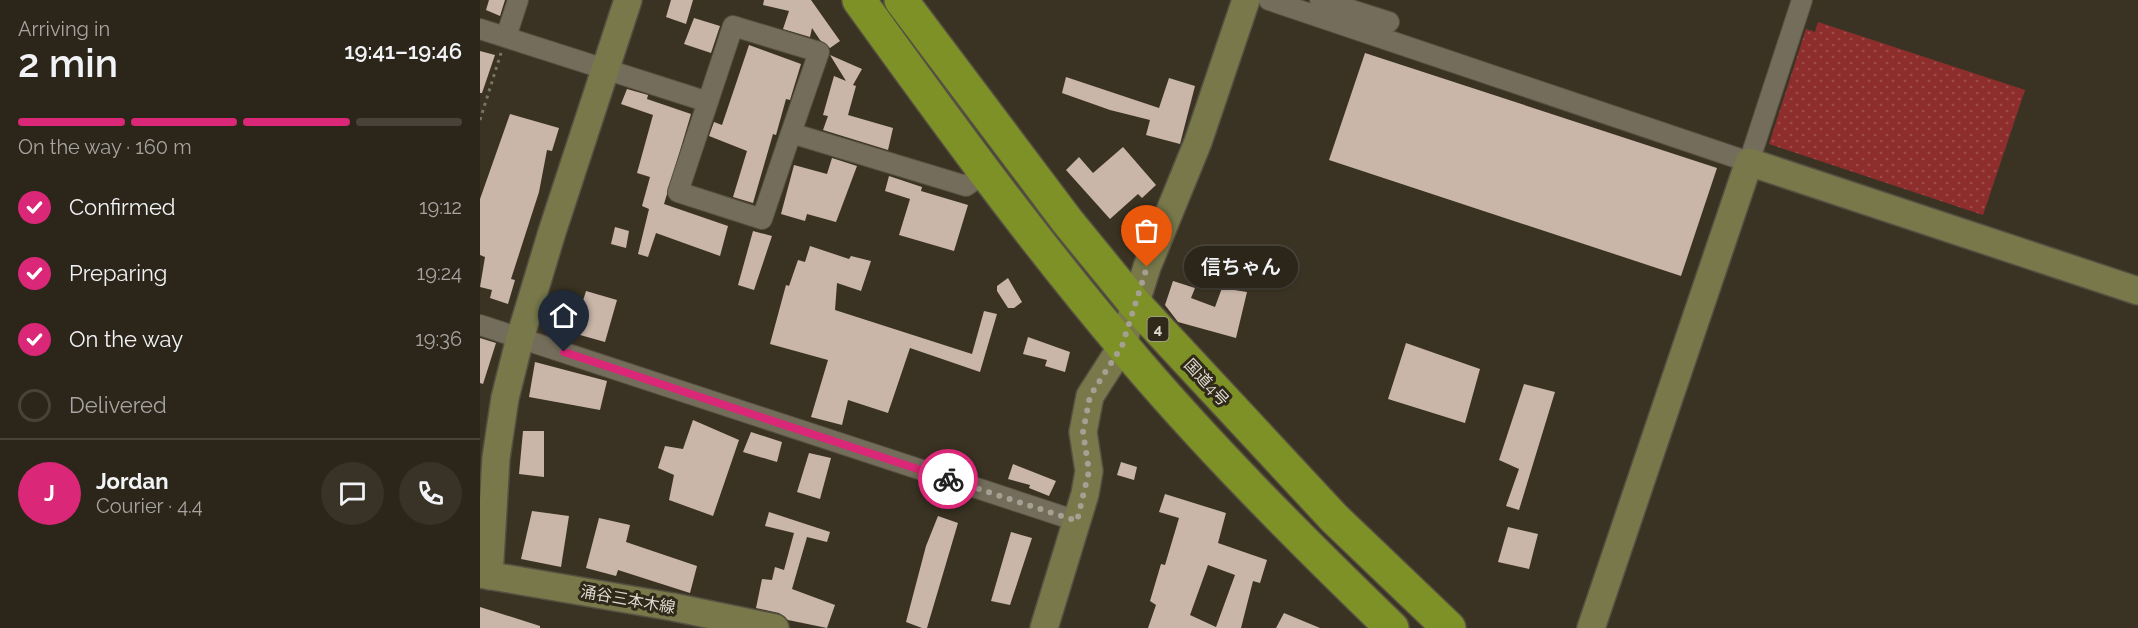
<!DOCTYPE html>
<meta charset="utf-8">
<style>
:root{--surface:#2c261a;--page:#383227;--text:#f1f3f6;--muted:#a6a5a2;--line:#484339;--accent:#db2777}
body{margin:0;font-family:Raleway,"Noto Sans JP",sans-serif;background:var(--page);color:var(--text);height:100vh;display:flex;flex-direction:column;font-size:22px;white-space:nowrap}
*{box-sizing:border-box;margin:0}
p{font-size:20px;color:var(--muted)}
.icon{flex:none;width:33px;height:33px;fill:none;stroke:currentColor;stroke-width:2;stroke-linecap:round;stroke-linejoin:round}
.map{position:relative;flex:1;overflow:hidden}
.drawer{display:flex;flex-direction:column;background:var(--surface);width:480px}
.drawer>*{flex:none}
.pin{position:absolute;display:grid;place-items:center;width:51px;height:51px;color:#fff;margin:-62px -26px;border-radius:50% 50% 50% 0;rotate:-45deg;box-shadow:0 0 6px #0007}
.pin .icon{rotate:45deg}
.courier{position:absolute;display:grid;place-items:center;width:60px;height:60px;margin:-30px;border:4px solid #db2777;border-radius:50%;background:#fff;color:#222;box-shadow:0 2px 8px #0007}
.bubble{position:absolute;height:42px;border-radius:21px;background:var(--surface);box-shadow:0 2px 4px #0004,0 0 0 2px var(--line);font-size:20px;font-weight:600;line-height:42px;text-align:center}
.overview em{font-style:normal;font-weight:600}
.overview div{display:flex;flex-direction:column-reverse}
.overview{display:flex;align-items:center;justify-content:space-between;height:102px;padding:0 18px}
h1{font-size:39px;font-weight:600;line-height:45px}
.bar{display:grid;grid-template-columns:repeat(4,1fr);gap:9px 6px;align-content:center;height:72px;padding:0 18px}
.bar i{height:8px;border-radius:4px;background:var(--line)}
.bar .current{background:var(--accent)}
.bar p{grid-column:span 4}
.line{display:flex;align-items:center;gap:15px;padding:0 18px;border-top:2px solid var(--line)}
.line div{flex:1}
.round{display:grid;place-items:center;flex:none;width:63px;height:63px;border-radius:32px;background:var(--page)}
ol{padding:0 18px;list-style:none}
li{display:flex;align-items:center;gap:18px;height:66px}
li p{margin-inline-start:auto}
li .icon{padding:6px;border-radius:50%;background:var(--accent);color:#fff;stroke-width:4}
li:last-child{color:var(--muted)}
li i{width:33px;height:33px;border:3px solid var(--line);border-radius:50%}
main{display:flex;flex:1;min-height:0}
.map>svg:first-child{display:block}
.grass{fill:url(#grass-dots)}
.building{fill:#c9b6a9;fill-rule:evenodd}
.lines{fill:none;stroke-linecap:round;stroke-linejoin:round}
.street-casing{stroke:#565042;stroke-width:22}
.secondary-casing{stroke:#565042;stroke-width:30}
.highway-casing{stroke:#565042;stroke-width:36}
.path{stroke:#7a7467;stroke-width:3;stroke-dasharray:3 4.5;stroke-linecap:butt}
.street{stroke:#756d5b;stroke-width:20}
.secondary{stroke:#78784b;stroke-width:27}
.highway{stroke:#7e9126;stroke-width:33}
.done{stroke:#a5a093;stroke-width:6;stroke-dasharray:0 10.8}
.route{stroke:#db2777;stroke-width:8}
.labels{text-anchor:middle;stroke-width:6;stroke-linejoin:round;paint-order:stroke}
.shield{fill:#302919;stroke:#aaa599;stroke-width:1.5}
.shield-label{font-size:15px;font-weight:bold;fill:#dedad0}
.street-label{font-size:16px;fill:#dedad0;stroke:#302919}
</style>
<main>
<section class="drawer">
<div class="overview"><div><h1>2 min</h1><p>Arriving in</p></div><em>19:41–19:46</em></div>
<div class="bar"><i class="current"></i><i class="current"></i><i class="current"></i><i></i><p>On the way · 160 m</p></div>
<ol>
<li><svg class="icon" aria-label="check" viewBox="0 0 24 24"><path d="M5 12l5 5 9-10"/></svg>Confirmed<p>19:12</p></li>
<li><svg class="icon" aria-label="check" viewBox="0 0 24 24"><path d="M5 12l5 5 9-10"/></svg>Preparing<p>19:24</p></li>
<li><svg class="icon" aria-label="check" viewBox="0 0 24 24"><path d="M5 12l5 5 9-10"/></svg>On the way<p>19:36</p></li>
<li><i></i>Delivered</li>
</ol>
<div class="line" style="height:108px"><b class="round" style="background:var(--accent);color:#fff">J</b><div><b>Jordan</b><p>Courier · 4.4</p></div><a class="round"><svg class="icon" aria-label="chat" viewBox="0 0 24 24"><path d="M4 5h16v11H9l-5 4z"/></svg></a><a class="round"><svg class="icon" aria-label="phone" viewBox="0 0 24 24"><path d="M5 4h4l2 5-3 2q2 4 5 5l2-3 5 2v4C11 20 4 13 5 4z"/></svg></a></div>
</section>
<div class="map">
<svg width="1658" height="628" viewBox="0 0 1658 628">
<defs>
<pattern id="grass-dots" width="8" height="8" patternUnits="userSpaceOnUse" patternTransform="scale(1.5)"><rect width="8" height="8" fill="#8d2e2d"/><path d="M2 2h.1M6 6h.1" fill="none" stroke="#9d4c4a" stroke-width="1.8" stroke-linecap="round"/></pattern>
</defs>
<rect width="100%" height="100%" fill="#3a3323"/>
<path class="grass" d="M 1338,22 L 1545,90 L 1503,215 L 1289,144 L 1326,29 L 1335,32 Z"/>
<path class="building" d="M 9,0 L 25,0 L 20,16 L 6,10 Z
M 191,0 L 213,0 L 206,24 L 186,17 Z
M 284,0 L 331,0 L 360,41 L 350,48 L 340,40 L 332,28 L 330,37 L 303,29 L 309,11 L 283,5 Z
M 214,18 L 240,26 L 231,53 L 204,44 Z
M 269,45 L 321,64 L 310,100 L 306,99 L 296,135 L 293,134 L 273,203 L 253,197 L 267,151 L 229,136 L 234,122 L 242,125 Z
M 0,51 L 15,55 L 2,93 L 0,93 Z
M 885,53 L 1237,168 L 1201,276 L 849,160 Z
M 350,55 L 382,69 L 373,85 L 376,86 L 368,115 L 413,128 L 408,150 L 343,130 L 348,116 L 343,115 L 354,76 L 366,81 Z
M 586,77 L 679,108 L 689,78 L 715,86 L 700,144 L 666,135 L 670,120 L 630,110 L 582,93 Z
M 147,89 L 168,95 L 167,99 L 211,114 L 184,204 L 248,226 L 240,256 L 176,233 L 168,257 L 158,254 L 169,209 L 162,206 L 170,177 L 157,173 L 173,115 L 141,104 Z
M 30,114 L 79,128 L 72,151 L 67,150 L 59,192 L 31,279 L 35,280 L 28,304 L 10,298 L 12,290 L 0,287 L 5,257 L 0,255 L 0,199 Z
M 643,147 L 676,185 L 662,198 L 658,194 L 630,219 L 586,170 L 599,157 L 613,173 Z
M 352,158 L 377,166 L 356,222 L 327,214 L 325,221 L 301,214 L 314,165 L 347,174 Z
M 409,176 L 442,187 L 441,191 L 488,205 L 474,251 L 419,235 L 430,199 L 405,191 Z
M 135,227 L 149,231 L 146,248 L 131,244 Z
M 273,231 L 292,236 L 274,290 L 258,285 Z
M 330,246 L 369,259 L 371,256 L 391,261 L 381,291 L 357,283 L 355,310 L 492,354 L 504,311 L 517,314 L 500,372 L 430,348 L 408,413 L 368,400 L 362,425 L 331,417 L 348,360 L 290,344 L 306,285 L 309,286 L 318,260 L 325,262 Z
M 528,278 L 542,302 L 534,308 L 528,308 L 517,291 L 517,286 Z
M 693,281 L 715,288 L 711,298 L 735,307 L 742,288 L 767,292 L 756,338 L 698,322 L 685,305 Z
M 106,291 L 137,300 L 125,342 L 93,333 Z
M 548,337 L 590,352 L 585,372 L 565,366 L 567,360 L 543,354 Z
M 0,338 L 16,343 L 3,384 L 0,383 Z
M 926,343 L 1000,369 L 985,423 L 908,399 Z
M 55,362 L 127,381 L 120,410 L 49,397 Z
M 1044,384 L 1075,392 L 1039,510 L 1026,506 L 1039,469 L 1019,460 Z
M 213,420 L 259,440 L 233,516 L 189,500 L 194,475 L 178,468 L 185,446 L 203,449 Z
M 43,431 L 64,431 L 64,477 L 39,474 Z
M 271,432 L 302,442 L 297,462 L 263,452 Z
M 329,453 L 351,458 L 340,499 L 317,492 Z
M 641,462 L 657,467 L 654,480 L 637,475 Z
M 533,464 L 576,481 L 569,496 L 549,488 L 550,485 L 528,479 Z
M 685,494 L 746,513 L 738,543 L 787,560 L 780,583 L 773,581 L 761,628 L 668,628 L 676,605 L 670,601 L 681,564 L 685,565 L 699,518 L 679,512 ZM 728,565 L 755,575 L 736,627 L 710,615 Z
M 52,511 L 89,516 L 81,567 L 41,559 Z
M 289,512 L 350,532 L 347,542 L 327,537 L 312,589 L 355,605 L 347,628 L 308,620 L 299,613 L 276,608 L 282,579 L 292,580 L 295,567 L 304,570 L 314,533 L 285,526 Z
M 458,516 L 478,523 L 447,628 L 442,628 L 426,622 L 446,546 Z
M 119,518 L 150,525 L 146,542 L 217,566 L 210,593 L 138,570 L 136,576 L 106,568 Z
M 1028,527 L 1058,534 L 1049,569 L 1018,562 Z
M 531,532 L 552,538 L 530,605 L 511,601 Z
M 0,607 L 60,626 L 60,628 L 0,628 Z
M 804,613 L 840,628 L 796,628 Z"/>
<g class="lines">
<defs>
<path id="street" d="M 789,0 L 1269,162 L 1322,0
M 840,0 L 909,22
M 0,29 L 228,102
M 26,37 L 38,0
M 311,133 L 282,219 L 198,192 L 253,26 L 339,52 L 311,133 L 486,186 L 504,173
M 0,325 L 597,521"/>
<path id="secondary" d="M 0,574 L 193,607 L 295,628
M 9,576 L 16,458 L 25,398 L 40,338 L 72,232 L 148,0
M 564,628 L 605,494 L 609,471 L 603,432 L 610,396 L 642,346 L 667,267 L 718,142 L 766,0
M 1111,628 L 1269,162 L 1658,291"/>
<path id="highway" d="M 379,0 C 464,118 549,235 643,346 C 724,443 821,540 912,628
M 421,0 L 588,222 L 655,304 L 854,518 L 969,628"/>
</defs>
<use href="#street" class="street-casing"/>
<use href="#secondary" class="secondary-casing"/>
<use href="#highway" class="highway-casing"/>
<path class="path" d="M 0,120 L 21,53"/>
<use href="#street" class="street"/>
<use href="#secondary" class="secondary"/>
<use href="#highway" class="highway"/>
</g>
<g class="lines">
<path class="done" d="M 468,479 L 597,521 L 609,471 L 603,432 L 610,396 L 642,346 L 667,267"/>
<path class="route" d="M 84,352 L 468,479"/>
</g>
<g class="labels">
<rect class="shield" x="667.5" y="317" width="21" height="24" rx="4.5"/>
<g class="shield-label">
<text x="678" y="334">4</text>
</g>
<g class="street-label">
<text transform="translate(727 382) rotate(47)" y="6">国道4号</text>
<text transform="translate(148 599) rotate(10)" y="6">涌谷三本木線</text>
</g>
</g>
</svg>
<div class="pin" style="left:667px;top:267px;background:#ea580c"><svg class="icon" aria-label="bag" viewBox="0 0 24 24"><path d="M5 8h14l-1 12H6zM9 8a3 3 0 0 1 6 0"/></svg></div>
<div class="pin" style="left:84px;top:352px;background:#1f2937"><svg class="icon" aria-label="home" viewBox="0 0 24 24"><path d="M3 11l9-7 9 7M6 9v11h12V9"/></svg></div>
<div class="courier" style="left:468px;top:479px"><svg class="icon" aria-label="bike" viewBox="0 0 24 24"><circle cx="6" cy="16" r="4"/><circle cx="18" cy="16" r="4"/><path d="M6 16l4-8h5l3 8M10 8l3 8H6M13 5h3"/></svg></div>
<div class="bubble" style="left:704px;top:246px;width:114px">信ちゃん</div>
</div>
</main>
